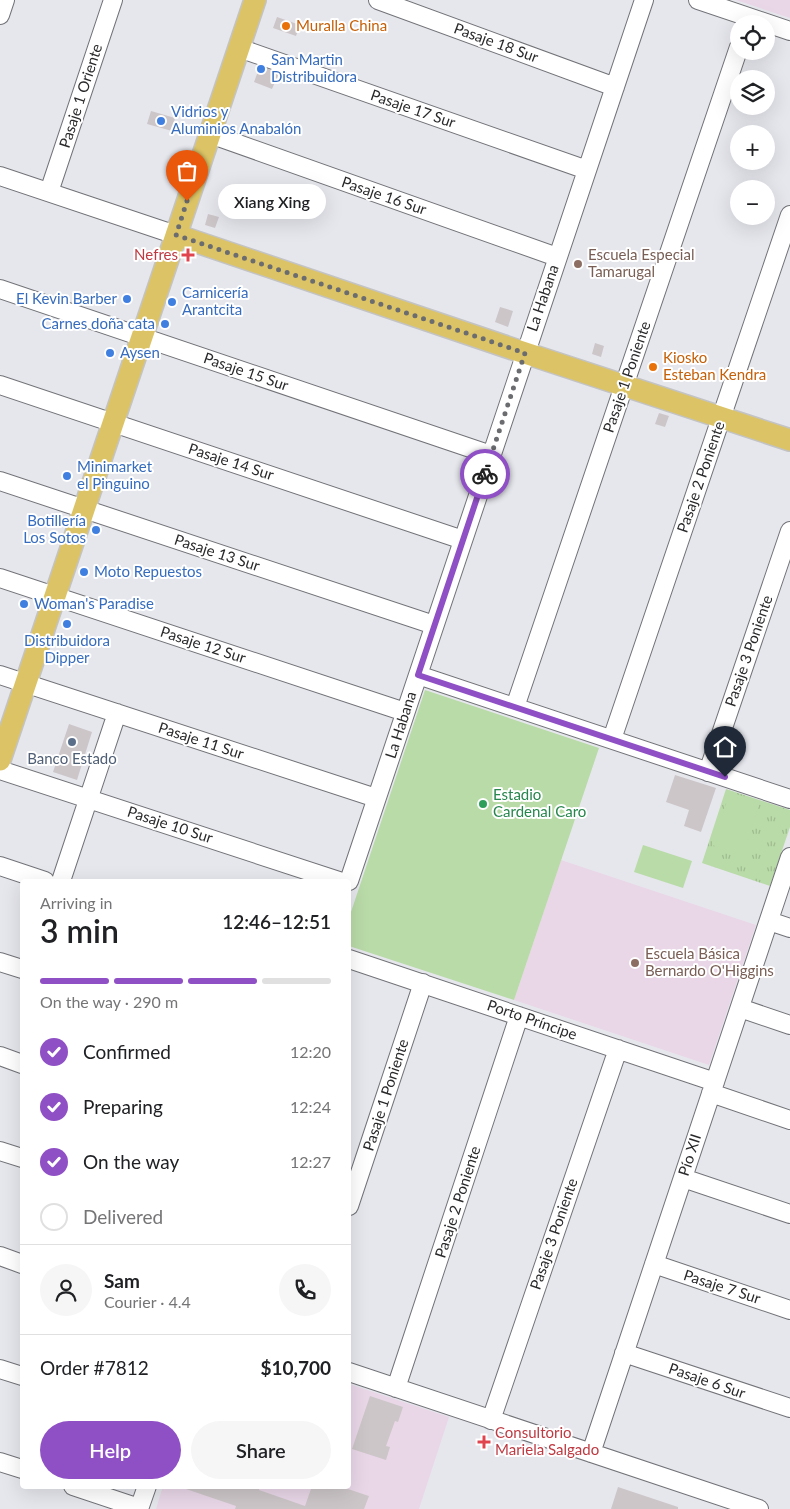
<!DOCTYPE html>
<meta charset="utf-8">
<style>
:root{--surface:#fff;--page:#f6f6f6;--text:#202124;--muted:#757577;--line:#e0e0e0;--accent:#8f4fc5}
body{margin:0;font-family:Lato,sans-serif;background:var(--page);color:var(--text);height:100vh;display:flex;flex-direction:column;font-size:19px;white-space:nowrap}
*{box-sizing:border-box;margin:0}
p{font-size:16px;color:var(--muted)}
.icon{flex:none;width:28px;height:28px;fill:none;stroke:currentColor;stroke-width:2;stroke-linecap:round;stroke-linejoin:round}
.map{position:relative;flex:1;overflow:hidden}
.side{position:absolute;left:20px;top:879px;width:331px;height:610px;display:flex;flex-direction:column;background:var(--surface);border-radius:5px;box-shadow:0 5px 20px #0002}
.side>*{flex:none}
.tools{position:absolute;left:730px;top:15px;display:grid;gap:10px}
.tools a{display:grid;place-items:center;width:45px;height:45px;border-radius:50%;background:var(--surface);box-shadow:0 5px 20px #0002;font-size:25px}
.pin{position:absolute;display:grid;place-items:center;width:42px;height:42px;color:#fff;margin:-51px -21px;border-radius:50% 50% 50% 0;rotate:-45deg;box-shadow:0 0 5px #0007}
.pin .icon{rotate:45deg}
.courier{position:absolute;display:grid;place-items:center;width:50px;height:50px;margin:-25px;border:4px solid #8f4fc5;border-radius:50%;background:#fff;color:#222;box-shadow:0 1px 6px #0007}
.bubble{position:absolute;height:35px;border-radius:18px;background:var(--surface);box-shadow:0 5px 20px #0002;font-size:16px;font-weight:600;line-height:35px;text-align:center}
.headline em{font-style:normal;font-weight:600}
.headline div{display:flex;flex-direction:column-reverse}
.headline{display:flex;align-items:center;justify-content:space-between;height:85px;padding:0 20px}
h1{font-size:32px;font-weight:600;line-height:38px}
.bar{display:grid;grid-template-columns:repeat(4,1fr);gap:8px 5px;align-content:center;height:60px;padding:0 20px}
.bar i{height:6px;border-radius:4px;background:var(--line)}
.bar .current{background:var(--accent)}
.bar p{grid-column:span 4}
.line{display:flex;align-items:center;gap:12px;padding:0 20px;border-top:1px solid var(--line)}
.line div{flex:1}
.round{display:grid;place-items:center;flex:none;width:52px;height:52px;border-radius:26px;background:var(--page)}
ol{padding:0 20px;list-style:none}
li{display:flex;align-items:center;gap:15px;height:55px}
li p{margin-inline-start:auto}
li .icon{padding:5px;border-radius:50%;background:var(--accent);color:#fff;stroke-width:4}
li:last-child{color:var(--muted)}
li i{width:28px;height:28px;border:2px solid var(--line);border-radius:50%}
.primary-button{display:flex;gap:10px;margin-top:auto;padding:10px 20px}
.primary-button a{flex:1;height:58px;border-radius:30px;background:var(--accent);color:#fff;font-size:20px;font-weight:600;line-height:58px;text-align:center}
.primary-button a+a{background:var(--page);color:var(--text)}
.map>svg:first-child{display:block}
.education{fill:#e9d7e8}
.grass{fill:url(#grass-tufts)}
.garden{fill:#b9dba8}
.building{fill:#ccc6c8}
.lines{fill:none;stroke-linecap:round;stroke-linejoin:round}
.minor-casing{stroke:#727378;stroke-width:20}
.major-casing{stroke:#c3c3c4;stroke-width:24}
.minor{stroke:#fff;stroke-width:18}
.major{stroke:#dcc466;stroke-width:21}
.done{stroke:#6b6c6f;stroke-width:5;stroke-dasharray:0 9}
.route{stroke:#8f4fc5;stroke-width:6}
.food-dot{fill:#e8710a;stroke:#fff;stroke-width:2}
.shop-dot{fill:#3f7fe0;stroke:#fff;stroke-width:2}
.health-dot{fill:#e0444e;stroke:#fff;stroke-width:2}
.education-dot{fill:#8d6e63;stroke:#fff;stroke-width:2}
.service-dot{fill:#5c6f8a;stroke:#fff;stroke-width:2}
.leisure-dot{fill:#2e9e5b;stroke:#fff;stroke-width:2}
.labels{text-anchor:middle;stroke-width:4;stroke-linejoin:round;paint-order:stroke}
.food-label{font-size:15px;fill:#c56008;stroke:#fff;text-anchor:start}
.street-label{font-size:15px;fill:#29292b;stroke:#fff}
.shop-label{font-size:15px;fill:#366cbe;stroke:#fff;text-anchor:start}
.health-label{font-size:15px;fill:#be3a42;stroke:#fff;text-anchor:end}
.education-label{font-size:15px;fill:#785e54;stroke:#fff;text-anchor:start}
.service-label{font-size:15px;fill:#4e5e75;stroke:#fff}
.leisure-label{font-size:15px;fill:#27864d;stroke:#fff;text-anchor:start}
</style>
<div class="map">
<svg width="790" height="1509" viewBox="0 0 790 1509">
<defs>
<pattern id="grass-tufts" width="24" height="20" patternUnits="userSpaceOnUse" patternTransform="scale(1.25)"><rect width="24" height="20" fill="#b9dba8"/><path d="M3 7l-1-3M5 7V3M7 7l1-3M15 17l-1-3M17 17v-4M19 17l1-3" fill="none" stroke="#9fbc91"/></pattern>
</defs>
<rect width="100%" height="100%" fill="#e6e7ed"/>
<path class="education" d="M 736,0 L 790,0 L 790,18 Z
M 561,860 L 756,925 L 709,1065 L 514,1000 Z
M 349,1384 L 449,1417 L 419,1509 L 156,1509 L 163,1486 L 349,1486 Z"/>
<path class="grass" d="M 726,789 L 790,810 L 790,827 L 770,886 L 702,863 Z"/>
<path class="garden" d="M 425,690 L 599,748 L 514,1000 L 349,946 L 349,918 Z
M 730,792 L 760,802 L 743,855 L 712,845 Z
M 643,845 L 692,861 L 683,888 L 634,872 Z"/>
<path class="building" d="M 277,17 L 300,25 L 296,36 L 273,28 Z
M 260,66 L 279,73 L 272,89 L 254,82 Z
M 151,111 L 175,118 L 172,131 L 147,124 Z
M 208,214 L 219,217 L 215,228 L 205,225 Z
M 500,307 L 513,311 L 508,327 L 495,322 Z
M 595,343 L 604,346 L 601,357 L 592,354 Z
M 659,413 L 669,416 L 665,427 L 655,424 Z
M 69,724 L 92,732 L 77,780 L 53,772 Z
M 675,775 L 716,788 L 701,832 L 684,826 L 689,810 L 666,802 Z
M 370,1396 L 403,1407 L 398,1422 L 395,1421 L 386,1446 L 390,1447 L 386,1460 L 352,1449 Z
M 184,1486 L 260,1486 L 259,1490 L 305,1506 L 312,1486 L 339,1486 L 369,1496 L 364,1509 L 235,1509 L 236,1506 L 183,1488 Z
M 618,1487 L 678,1507 L 678,1509 L 611,1509 Z"/>
<g class="lines">
<defs>
<path id="minor" d="M 378,0 L 615,87
M 698,0 L 790,31
M 0,15 L 5,0
M 239,48 L 587,170
M 210,134 L 557,257
M 0,176 L 176,235
M 49,192 L 113,0
M 0,289 L 491,455
M 0,385 L 463,540
M 0,481 L 434,625
M 0,578 L 405,712
M 0,675 L 376,798
M 418,675 L 790,799
M 515,707 L 739,47
M 612,739 L 790,215
M 0,770 L 339,881
M 708,772 L 790,531
M 0,866 L 45,881
M 61,881 L 117,713
M 349,881 L 644,0
M 769,921 L 790,928
M 349,959 L 715,1082
M 0,962 L 22,969
M 740,1008 L 790,1025
M 0,1056 L 22,1064
M 711,1093 L 790,1120
M 0,1151 L 22,1158
M 683,1178 L 790,1214
M 349,1206 L 423,983
M 0,1256 L 22,1264
M 654,1264 L 790,1310
M 624,1353 L 790,1408
M 0,1369 L 22,1376
M 349,1372 L 759,1509
M 396,1388 L 519,1016
M 491,1420 L 618,1049
M 591,1453 L 790,857
M 0,1462 L 22,1469
M 73,1486 L 139,1508
M 139,1509 L 147,1486"/>
<path id="major" d="M 176,235 L 516,350 L 790,440
M 0,760 L 255,0"/>
</defs>
<use href="#minor" class="minor-casing"/>
<use href="#major" class="major-casing"/>
<use href="#minor" class="minor"/>
<use href="#major" class="major"/>
</g>
<g class="lines">
<path class="done" d="M 187,201 L 176,235 L 525,353 L 485,474"/>
<path class="route" d="M 485,474 L 418,675 L 725,777"/>
</g>
<g class="food-dot">
<circle cx="286" cy="26" r="5"/>
<circle cx="653" cy="367" r="5"/>
</g>
<g class="shop-dot">
<circle cx="261" cy="69" r="5"/>
<circle cx="161" cy="121" r="5"/>
<circle cx="127" cy="299" r="5"/>
<circle cx="172" cy="302" r="5"/>
<circle cx="165" cy="324" r="5"/>
<circle cx="110" cy="353" r="5"/>
<circle cx="67" cy="476" r="5"/>
<circle cx="96" cy="530" r="5"/>
<circle cx="84" cy="572" r="5"/>
<circle cx="24" cy="604" r="5"/>
<circle cx="67" cy="624" r="5"/>
</g>
<g class="health-dot">
<path d="M185.5 247.5h5v5h5v5h-5v5h-5v-5h-5v-5h5z"/>
<path d="M481.5 1434.5h5v5h5v5h-5v5h-5v-5h-5v-5h5z"/>
</g>
<g class="education-dot">
<circle cx="578" cy="264" r="5"/>
<circle cx="635" cy="963" r="5"/>
</g>
<circle class="service-dot" cx="72" cy="742" r="5"/>
<circle class="leisure-dot" cx="483" cy="804" r="5"/>
<g class="labels">
<g class="food-label">
<text x="296" y="31">Muralla China</text>
<text x="663" y="363">Kiosko<tspan x="663" dy="17">Esteban Kendra</tspan></text>
</g>
<g class="street-label">
<text transform="translate(496 43) rotate(20)" y="5">Pasaje 18 Sur</text>
<text transform="translate(81 96) rotate(-72)" y="5">Pasaje 1 Oriente</text>
<text transform="translate(413 109) rotate(19)" y="5">Pasaje 17 Sur</text>
<text transform="translate(384 196) rotate(19)" y="5">Pasaje 16 Sur</text>
<text transform="translate(543 298) rotate(-71)" y="5">La Habana</text>
<text transform="translate(246 372) rotate(19)" y="5">Pasaje 15 Sur</text>
<text transform="translate(627 377) rotate(-71)" y="5">Pasaje 1 Poniente</text>
<text transform="translate(231 462) rotate(18)" y="5">Pasaje 14 Sur</text>
<text transform="translate(701 477) rotate(-71)" y="5">Pasaje 2 Poniente</text>
<text transform="translate(217 553) rotate(18)" y="5">Pasaje 13 Sur</text>
<text transform="translate(203 645) rotate(18)" y="5">Pasaje 12 Sur</text>
<text transform="translate(749 651) rotate(-71)" y="5">Pasaje 3 Poniente</text>
<text transform="translate(401 725) rotate(-72)" y="5">La Habana</text>
<text transform="translate(201 741) rotate(18)" y="5">Pasaje 11 Sur</text>
<text transform="translate(170 825) rotate(18)" y="5">Pasaje 10 Sur</text>
<text transform="translate(532 1020) rotate(19)" y="5">Porto Príncipe</text>
<text transform="translate(386 1095) rotate(-72)" y="5">Pasaje 1 Poniente</text>
<text transform="translate(690 1155) rotate(-72)" y="5">Pío XII</text>
<text transform="translate(458 1202) rotate(-72)" y="5">Pasaje 2 Poniente</text>
<text transform="translate(554 1234) rotate(-71)" y="5">Pasaje 3 Poniente</text>
<text transform="translate(722 1287) rotate(18)" y="5">Pasaje 7 Sur</text>
<text transform="translate(707 1381) rotate(19)" y="5">Pasaje 6 Sur</text>
</g>
<g class="shop-label">
<text x="271" y="65">San Martin<tspan x="271" dy="17">Distribuidora</tspan></text>
<text x="171" y="117">Vidrios y<tspan x="171" dy="17">Aluminios Anabalón</tspan></text>
<text x="182" y="298">Carnicería<tspan x="182" dy="17">Arantcita</tspan></text>
<text x="117" y="304" text-anchor="end">El Kevin Barber</text>
<text x="155" y="329" text-anchor="end">Carnes doña cata</text>
<text x="120" y="358">Aysen</text>
<text x="77" y="472">Minimarket<tspan x="77" dy="17">el Pinguino</tspan></text>
<text x="86" y="526" text-anchor="end">Botillería<tspan x="86" dy="17">Los Sotos</tspan></text>
<text x="94" y="577">Moto Repuestos</text>
<text x="34" y="609">Woman's Paradise</text>
<text x="67" y="646" text-anchor="middle">Distribuidora<tspan x="67" dy="17">Dipper</tspan></text>
</g>
<g class="health-label">
<text x="178" y="260">Nefres</text>
<text x="495" y="1438" text-anchor="start">Consultorio<tspan x="495" dy="17">Mariela Salgado</tspan></text>
</g>
<g class="education-label">
<text x="588" y="260">Escuela Especial<tspan x="588" dy="17">Tamarugal</tspan></text>
<text x="645" y="959">Escuela Básica<tspan x="645" dy="17">Bernardo O'Higgins</tspan></text>
</g>
<g class="service-label">
<text x="72" y="764">Banco Estado</text>
</g>
<g class="leisure-label">
<text x="493" y="800">Estadio<tspan x="493" dy="17">Cardenal Caro</tspan></text>
</g>
</g>
</svg>
<div class="tools">
<a><svg class="icon" aria-label="locate" viewBox="0 0 24 24"><circle cx="12" cy="12" r="6"/><path d="M12 2v4M12 18v4M2 12h4M18 12h4"/></svg></a>
<a><svg class="icon" aria-label="layers" viewBox="0 0 24 24"><path d="M12 4l9 5-9 5-9-5zM3 14l9 5 9-5"/></svg></a>
<a>+</a>
<a>−</a>
</div>
<div class="pin" style="left:187px;top:201px;background:#ea580c"><svg class="icon" aria-label="bag" viewBox="0 0 24 24"><path d="M5 8h14l-1 12H6zM9 8a3 3 0 0 1 6 0"/></svg></div>
<div class="pin" style="left:725px;top:777px;background:#1f2937"><svg class="icon" aria-label="home" viewBox="0 0 24 24"><path d="M3 11l9-7 9 7M6 9v11h12V9"/></svg></div>
<div class="courier" style="left:485px;top:474px"><svg class="icon" aria-label="bike" viewBox="0 0 24 24"><circle cx="6" cy="16" r="4"/><circle cx="18" cy="16" r="4"/><path d="M6 16l4-8h5l3 8M10 8l3 8H6M13 5h3"/></svg></div>
<div class="bubble" style="left:218px;top:184px;width:108px">Xiang Xing</div>
<section class="side">
<div class="headline"><div><h1>3 min</h1><p>Arriving in</p></div><em>12:46–12:51</em></div>
<div class="bar"><i class="current"></i><i class="current"></i><i class="current"></i><i></i><p>On the way · 290 m</p></div>
<ol>
<li><svg class="icon" aria-label="check" viewBox="0 0 24 24"><path d="M5 12l5 5 9-10"/></svg>Confirmed<p>12:20</p></li>
<li><svg class="icon" aria-label="check" viewBox="0 0 24 24"><path d="M5 12l5 5 9-10"/></svg>Preparing<p>12:24</p></li>
<li><svg class="icon" aria-label="check" viewBox="0 0 24 24"><path d="M5 12l5 5 9-10"/></svg>On the way<p>12:27</p></li>
<li><i></i>Delivered</li>
</ol>
<div class="line" style="height:90px"><a class="round"><svg class="icon" aria-label="person" viewBox="0 0 24 24"><circle cx="12" cy="8" r="4"/><path d="M4 21q1-7 8-7t8 7"/></svg></a><div><b>Sam</b><p>Courier · 4.4</p></div><a class="round"><svg class="icon" aria-label="phone" viewBox="0 0 24 24"><path d="M5 4h4l2 5-3 2q2 4 5 5l2-3 5 2v4C11 20 4 13 5 4z"/></svg></a></div>
<div class="line" style="height:65px"><div>Order #7812</div><b>$10,700</b></div>
<div class="primary-button"><a>Help</a><a>Share</a></div>
</section>
</div>
